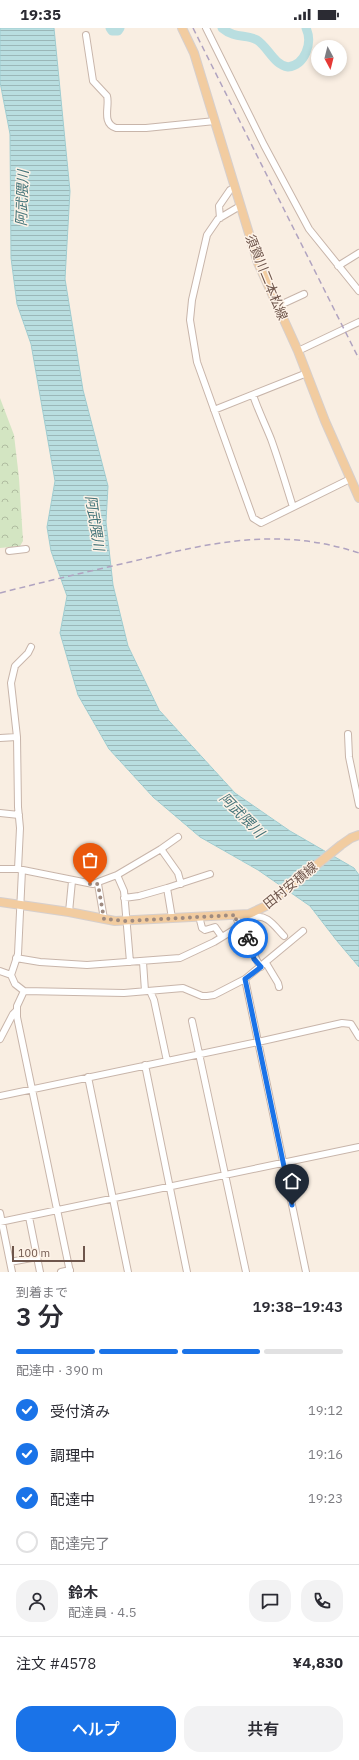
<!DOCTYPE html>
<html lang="ja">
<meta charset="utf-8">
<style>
:root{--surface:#fff;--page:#f2f2f3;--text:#2b2b33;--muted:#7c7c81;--line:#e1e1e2;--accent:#1a73e8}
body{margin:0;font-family:"IBM Plex Sans","Noto Sans JP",sans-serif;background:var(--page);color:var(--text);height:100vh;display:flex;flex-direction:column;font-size:15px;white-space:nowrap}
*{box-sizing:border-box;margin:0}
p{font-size:13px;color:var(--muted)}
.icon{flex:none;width:22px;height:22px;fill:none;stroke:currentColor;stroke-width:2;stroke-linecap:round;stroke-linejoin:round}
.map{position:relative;height:1244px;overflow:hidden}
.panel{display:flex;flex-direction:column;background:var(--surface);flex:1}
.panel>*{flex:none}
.needle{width:26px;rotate:173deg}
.buttons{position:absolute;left:311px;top:12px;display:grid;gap:8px}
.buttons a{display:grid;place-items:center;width:36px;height:36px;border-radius:50%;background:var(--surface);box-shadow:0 2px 6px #0003;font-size:20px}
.scale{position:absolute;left:12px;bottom:10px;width:73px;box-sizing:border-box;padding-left:4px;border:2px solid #6e554b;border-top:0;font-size:11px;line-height:14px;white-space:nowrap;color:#6e554b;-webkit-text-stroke:3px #fdf2e7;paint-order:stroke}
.pin{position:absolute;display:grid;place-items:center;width:34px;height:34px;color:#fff;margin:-41px -17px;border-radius:50% 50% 50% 0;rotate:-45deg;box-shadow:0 0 4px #0007}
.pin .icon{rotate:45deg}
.courier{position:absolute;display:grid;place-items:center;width:40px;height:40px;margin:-20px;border:3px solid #1a73e8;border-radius:50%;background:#fff;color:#222;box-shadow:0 1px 5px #0007}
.summary em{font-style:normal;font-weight:600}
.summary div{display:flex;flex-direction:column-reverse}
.summary{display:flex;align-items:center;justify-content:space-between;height:68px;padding:0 16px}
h1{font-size:26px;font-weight:600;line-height:30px}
.bar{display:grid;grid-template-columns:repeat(4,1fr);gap:6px 4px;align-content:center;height:48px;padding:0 16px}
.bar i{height:5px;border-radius:3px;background:var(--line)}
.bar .current{background:var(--accent)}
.bar p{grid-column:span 4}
.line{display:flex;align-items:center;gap:10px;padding:0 16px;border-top:1px solid var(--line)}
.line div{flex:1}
.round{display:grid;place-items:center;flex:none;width:42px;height:42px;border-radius:16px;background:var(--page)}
ol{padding:0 16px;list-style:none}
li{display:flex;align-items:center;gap:12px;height:44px}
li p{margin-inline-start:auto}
li .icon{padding:4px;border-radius:50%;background:var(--accent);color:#fff;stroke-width:4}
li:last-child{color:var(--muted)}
li i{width:22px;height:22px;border:2px solid var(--line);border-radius:50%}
.cta{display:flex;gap:8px;margin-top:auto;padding:8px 16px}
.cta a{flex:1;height:46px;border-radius:16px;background:var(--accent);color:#fff;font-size:16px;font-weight:600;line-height:46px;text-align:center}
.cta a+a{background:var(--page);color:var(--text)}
.status{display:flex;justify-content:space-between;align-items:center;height:28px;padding:0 20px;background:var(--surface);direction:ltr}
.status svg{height:11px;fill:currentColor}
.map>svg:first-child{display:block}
.forest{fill:url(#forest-crowns)}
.water{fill:url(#water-rules);stroke:#a0cdd1}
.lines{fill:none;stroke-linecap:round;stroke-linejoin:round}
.river{stroke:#b9dee0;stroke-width:9}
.minor-casing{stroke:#c8b5aa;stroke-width:8}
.major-casing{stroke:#d6cfcd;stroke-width:10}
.minor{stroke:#fff;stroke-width:6}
.major{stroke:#f2cca0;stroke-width:8}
.rail{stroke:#b0a3c0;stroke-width:1.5;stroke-dasharray:6 4;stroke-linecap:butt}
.done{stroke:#9f8b80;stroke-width:4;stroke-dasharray:0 7.2}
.route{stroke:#1a73e8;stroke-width:5}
.labels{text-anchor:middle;stroke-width:3;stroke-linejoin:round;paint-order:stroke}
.street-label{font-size:13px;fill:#6e554b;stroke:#fdf2e7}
.water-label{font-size:14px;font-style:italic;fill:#447479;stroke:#fdf2e7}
</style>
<div class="status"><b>19:35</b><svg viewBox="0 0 49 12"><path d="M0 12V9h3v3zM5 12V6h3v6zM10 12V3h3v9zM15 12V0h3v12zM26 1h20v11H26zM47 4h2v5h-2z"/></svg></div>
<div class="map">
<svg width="359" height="1244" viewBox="0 0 359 1244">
<defs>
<pattern id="forest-crowns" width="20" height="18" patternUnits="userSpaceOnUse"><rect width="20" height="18" fill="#d3e5c2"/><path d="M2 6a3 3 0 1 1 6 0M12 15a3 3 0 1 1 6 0" fill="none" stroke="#afbca0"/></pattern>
<pattern id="water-rules" width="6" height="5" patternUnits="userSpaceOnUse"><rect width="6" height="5" fill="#b9dee0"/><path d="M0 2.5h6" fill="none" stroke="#9bb7b8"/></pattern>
</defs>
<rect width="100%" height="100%" fill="#f9eee2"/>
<path class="forest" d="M 0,370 L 14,407 L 19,450 L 23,513 L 20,518 L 0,520 Z"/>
<path class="water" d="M 0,0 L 54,0 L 70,163 L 65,251 L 83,362 L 108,458 L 106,494 L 113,557 L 128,618 L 159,682 L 235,765 L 290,803 L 354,840 L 359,847 L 359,939 L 337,913 L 310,878 L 258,842 L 200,809 L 153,769 L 109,721 L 78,667 L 60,605 L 67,568 L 51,523 L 47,499 L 55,453 L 31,316 L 17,276 L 11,230 L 10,106 L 0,54 Z"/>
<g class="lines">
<path class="river" d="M 110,0 L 112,3 L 118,3 L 120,0
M 222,0 C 235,11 246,6 257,12 C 268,19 274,37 288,39 C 305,37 313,15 306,0"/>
<defs>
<path id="minor" d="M 206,0 L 264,117 L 309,201 L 359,263
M 86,7 L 93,53 L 107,68 C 110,78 101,95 116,100 L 146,100 L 215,93
M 240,178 L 218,191 L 207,207 L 192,272 L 190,292 L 197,334 L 253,490 L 261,495 L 350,451
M 220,190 L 219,178 L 230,162 L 235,160
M 338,238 L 359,225
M 278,278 L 304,266
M 298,323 L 359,294
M 253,367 C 258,382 265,396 271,411 C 279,433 286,457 293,479
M 214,382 L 307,345
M 9,523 L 26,521
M 348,706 L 349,729 L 359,777
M 0,710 L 17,709
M 0,785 L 19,787
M 161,821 L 178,845 L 181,856
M 0,841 L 18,841 L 93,856 L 117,847 L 124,863 L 130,934
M 18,841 L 20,800 L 18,779 L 17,709 L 11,655 L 15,638 L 28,625 L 31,619
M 22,842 L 18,926 L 11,947 L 15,956 L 24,963 L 124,965 L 183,960 L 202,968 L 207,968 L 214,967 L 245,951 L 306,1244
M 117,847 L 161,821 L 178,809
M 98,856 L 104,891
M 167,860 L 210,846
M 124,870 L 139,868 L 167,860 L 172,890
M 69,884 L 72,853
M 236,887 C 236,895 243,900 247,907 C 253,918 252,928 261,939
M 199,888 L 202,900 L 205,902 L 215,899 L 222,909
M 16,930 L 40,934 L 87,937 L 180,930 L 214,914 L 253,890 C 266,884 276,900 284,908
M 143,934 L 145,963
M 266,935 L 278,955 L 279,959
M 0,943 L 11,947
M 245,951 L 303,903
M 24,963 L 17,978 L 17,989 L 70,1244
M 150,963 L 154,972 L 167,1033
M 192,993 L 246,1244
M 0,1011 L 13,986 L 16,983
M 145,1037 L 187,1244
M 88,1049 L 128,1244
M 0,1068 L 258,1014 L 342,995 L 351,996 L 359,1009
M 0,1185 L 12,1244
M 29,1189 L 40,1244
M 0,1194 L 359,1119
M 10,1234 L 37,1229
M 61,1244 L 70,1242"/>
<path id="major" d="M 182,0 L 194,25 L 258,235 L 298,323 L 325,393 L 359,470
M 0,874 L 69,884 L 115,893 L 249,886 L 266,878 L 341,817 L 351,810 L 359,807"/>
</defs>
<use href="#minor" class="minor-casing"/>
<use href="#major" class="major-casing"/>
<use href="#minor" class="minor"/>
<use href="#major" class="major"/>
<path class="rail" d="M 193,0 L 359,331
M 0,565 C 43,554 86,544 130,534 C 210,515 277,498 359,525"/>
</g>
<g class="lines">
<path class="done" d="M 90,856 L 98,856 L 104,891 L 126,893 L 236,887 L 236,892 L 248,910"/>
<path class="route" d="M 248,910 L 254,931 L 261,939 L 245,951 L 292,1177"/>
</g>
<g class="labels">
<g class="street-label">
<text transform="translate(267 249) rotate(68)" y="5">須賀川二本松線</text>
<text transform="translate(290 857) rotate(-39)" y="5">田村安積線</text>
</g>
<g class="water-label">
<text transform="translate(22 170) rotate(-88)" y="5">阿武隈川</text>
<text transform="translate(95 495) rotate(81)" y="5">阿武隈川</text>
<text transform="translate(242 787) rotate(45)" y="5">阿武隈川</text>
</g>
</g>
</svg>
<div class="buttons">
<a><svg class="needle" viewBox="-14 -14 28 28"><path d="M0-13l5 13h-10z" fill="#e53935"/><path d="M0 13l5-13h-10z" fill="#7c7c81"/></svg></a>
</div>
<div class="scale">100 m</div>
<div class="pin" style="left:90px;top:856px;background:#ea580c"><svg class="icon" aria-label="bag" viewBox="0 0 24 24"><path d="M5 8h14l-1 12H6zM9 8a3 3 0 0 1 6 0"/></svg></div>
<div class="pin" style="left:292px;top:1177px;background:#1f2937"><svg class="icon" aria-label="home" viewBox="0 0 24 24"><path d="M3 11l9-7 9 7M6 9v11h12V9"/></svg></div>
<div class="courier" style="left:248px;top:910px"><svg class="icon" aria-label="bike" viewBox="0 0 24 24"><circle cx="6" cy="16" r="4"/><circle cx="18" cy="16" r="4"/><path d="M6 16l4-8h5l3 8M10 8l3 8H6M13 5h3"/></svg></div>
</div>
<section class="panel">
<div class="summary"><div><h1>3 分</h1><p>到着まで</p></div><em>19:38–19:43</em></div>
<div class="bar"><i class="current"></i><i class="current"></i><i class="current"></i><i></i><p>配達中 · 390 m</p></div>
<ol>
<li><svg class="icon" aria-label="check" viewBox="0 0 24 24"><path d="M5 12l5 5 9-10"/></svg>受付済み<p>19:12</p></li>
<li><svg class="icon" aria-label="check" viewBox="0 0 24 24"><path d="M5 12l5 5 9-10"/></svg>調理中<p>19:16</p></li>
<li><svg class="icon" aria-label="check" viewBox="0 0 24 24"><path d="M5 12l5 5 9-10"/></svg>配達中<p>19:23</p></li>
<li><i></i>配達完了</li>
</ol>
<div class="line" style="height:72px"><a class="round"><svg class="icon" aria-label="person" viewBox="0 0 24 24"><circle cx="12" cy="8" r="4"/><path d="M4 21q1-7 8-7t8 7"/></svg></a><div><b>鈴木</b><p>配達員 · 4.5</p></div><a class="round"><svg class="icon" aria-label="chat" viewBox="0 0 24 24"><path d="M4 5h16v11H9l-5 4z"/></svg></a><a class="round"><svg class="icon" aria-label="phone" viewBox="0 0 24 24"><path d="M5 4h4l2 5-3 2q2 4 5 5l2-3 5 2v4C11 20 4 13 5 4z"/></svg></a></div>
<div class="line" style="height:52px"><div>注文 #4578</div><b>¥4,830</b></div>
<div class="cta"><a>ヘルプ</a><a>共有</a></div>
</section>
